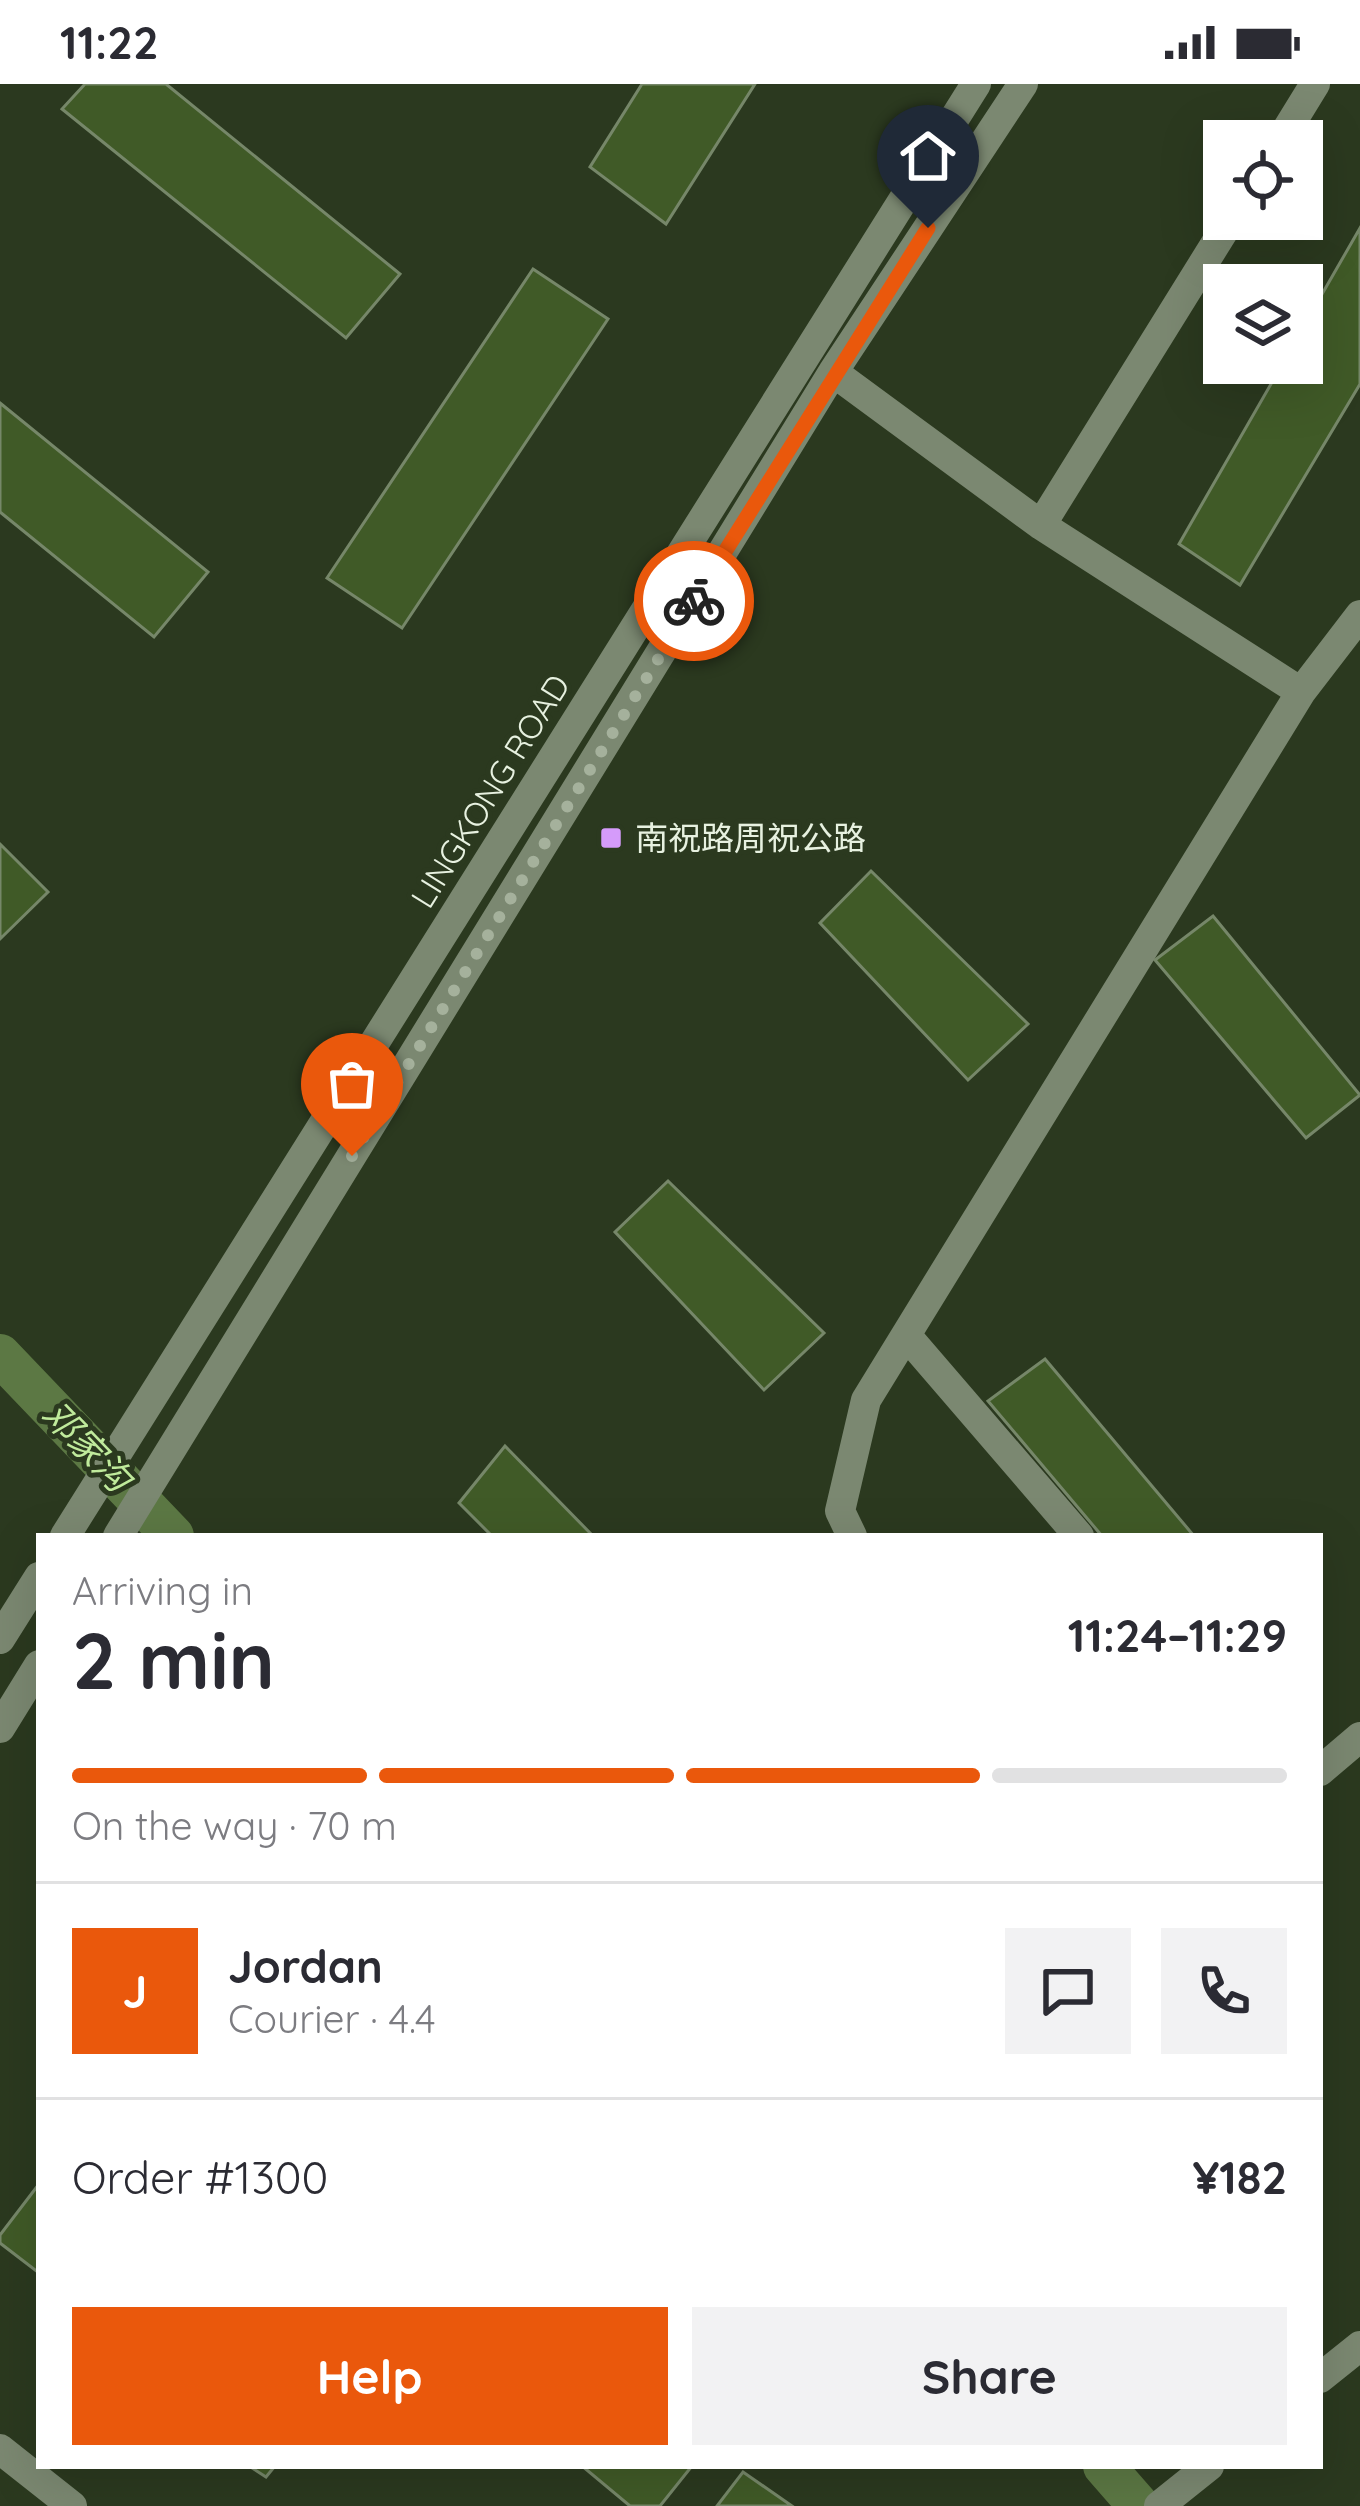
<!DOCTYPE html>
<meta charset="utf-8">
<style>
:root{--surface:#fff;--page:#f2f2f3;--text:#2b2b33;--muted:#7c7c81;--line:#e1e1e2;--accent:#ea580c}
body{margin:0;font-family:Quicksand,"Noto Sans SC",sans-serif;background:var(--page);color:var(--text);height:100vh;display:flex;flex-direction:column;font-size:45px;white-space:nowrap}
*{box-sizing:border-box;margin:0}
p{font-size:39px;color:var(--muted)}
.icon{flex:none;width:66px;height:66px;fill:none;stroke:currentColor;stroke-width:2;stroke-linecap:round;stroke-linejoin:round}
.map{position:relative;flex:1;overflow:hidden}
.details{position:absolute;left:36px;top:1449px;width:1287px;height:936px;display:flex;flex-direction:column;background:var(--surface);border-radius:0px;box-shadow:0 12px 48px #0002}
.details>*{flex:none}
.buttons{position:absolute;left:1203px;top:36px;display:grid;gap:24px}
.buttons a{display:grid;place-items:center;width:120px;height:120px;border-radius:0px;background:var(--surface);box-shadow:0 12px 48px #0002;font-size:60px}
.pin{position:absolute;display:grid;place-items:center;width:102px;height:102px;color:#fff;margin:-123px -51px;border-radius:50% 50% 50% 0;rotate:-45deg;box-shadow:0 0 12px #0007}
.pin .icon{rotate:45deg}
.courier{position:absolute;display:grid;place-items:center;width:120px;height:120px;margin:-60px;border:9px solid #ea580c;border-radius:50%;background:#fff;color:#222;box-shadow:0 3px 15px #0007}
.head em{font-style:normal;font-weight:700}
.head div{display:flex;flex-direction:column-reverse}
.head{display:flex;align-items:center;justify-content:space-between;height:204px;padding:0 36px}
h1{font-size:78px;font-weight:700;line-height:90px}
.bar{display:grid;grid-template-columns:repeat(4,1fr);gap:18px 12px;align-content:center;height:144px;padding:0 36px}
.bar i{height:15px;border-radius:9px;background:var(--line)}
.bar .active{background:var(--accent)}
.bar p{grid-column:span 4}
.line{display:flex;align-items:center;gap:30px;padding:0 36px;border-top:3px solid var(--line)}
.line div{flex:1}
.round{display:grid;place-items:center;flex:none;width:126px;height:126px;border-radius:0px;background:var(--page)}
.action{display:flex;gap:24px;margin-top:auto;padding:24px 36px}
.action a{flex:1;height:138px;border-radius:0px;background:var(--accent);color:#fff;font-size:48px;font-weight:700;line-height:138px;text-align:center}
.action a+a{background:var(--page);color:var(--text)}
.status{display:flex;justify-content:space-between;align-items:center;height:84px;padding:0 60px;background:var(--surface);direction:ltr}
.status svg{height:33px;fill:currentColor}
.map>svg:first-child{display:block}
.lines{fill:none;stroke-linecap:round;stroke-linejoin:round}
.canal{stroke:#5c7844;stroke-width:42}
.building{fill:#405a27;stroke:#768769;stroke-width:3}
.minor{stroke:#7b8871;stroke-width:30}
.done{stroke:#a5b19c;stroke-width:12;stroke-dasharray:0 21.6}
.route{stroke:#ea580c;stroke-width:15}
.poi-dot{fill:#d59bfa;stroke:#2b391f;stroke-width:4.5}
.labels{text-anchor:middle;stroke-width:10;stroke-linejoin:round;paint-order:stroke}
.street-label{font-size:33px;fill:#e7f1e0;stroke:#2b391f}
.poi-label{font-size:33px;fill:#e7f1e0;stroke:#2b391f;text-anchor:start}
.water-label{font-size:36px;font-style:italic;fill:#c0eb9c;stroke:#2b391f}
</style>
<div class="status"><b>11:22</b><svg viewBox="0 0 49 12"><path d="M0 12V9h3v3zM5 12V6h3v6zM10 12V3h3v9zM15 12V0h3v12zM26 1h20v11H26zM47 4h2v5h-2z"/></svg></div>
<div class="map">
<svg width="1360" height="2422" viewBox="0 0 1360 2422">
<rect width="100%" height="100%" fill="#2b391f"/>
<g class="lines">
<path class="canal" d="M 0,1271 L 173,1452
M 1104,2382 L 1139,2422"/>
</g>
<path class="building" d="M 85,0 L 166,0 L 400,190 L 346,254 L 62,25 Z
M 642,0 L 755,0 L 666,140 L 590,83 Z
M 1360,144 L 1360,300 L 1240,501 L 1179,460 L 1283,279 L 1302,279 L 1302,245 Z
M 533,185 L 608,235 L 402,544 L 327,494 Z
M 0,319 L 208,488 L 154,553 L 0,428 Z
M 0,760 L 48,808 L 0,855 Z
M 871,787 L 1028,940 L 968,996 L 820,839 Z
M 1213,832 L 1360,1011 L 1306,1054 L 1155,876 Z
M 668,1097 L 824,1249 L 764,1306 L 615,1148 Z
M 1045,1275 L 1194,1452 L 1102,1452 L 988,1317 Z
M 505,1362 L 593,1452 L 492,1452 L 459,1419 Z
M 39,2100 L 39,2189 L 0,2159 L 0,2151 Z
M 249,2382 L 275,2382 L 266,2393 Z
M 582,2382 L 692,2382 L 660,2422 L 630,2422 Z
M 743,2388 L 792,2422 L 717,2422 Z"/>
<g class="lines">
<path class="minor" d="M 1280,57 L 1315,0
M 833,288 L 1041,441 L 1301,608
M 1041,441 L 1231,135
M 906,1251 L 1079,1452
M 65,1452 L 976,0
M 118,1452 L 833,288 L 1023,0
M 852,1452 L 840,1427 L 866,1316 L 1301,608 L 1360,531
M 0,1555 L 39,1493
M 0,1644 L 39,1581
M 1320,1687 L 1360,1653
M 1320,2294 L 1360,2262
M 0,2365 L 72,2422
M 1159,2422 L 1209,2382"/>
</g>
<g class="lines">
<path class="done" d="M 352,1072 L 694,517"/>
<path class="route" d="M 694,517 L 928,144"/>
</g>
<rect class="poi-dot" x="599" y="742" width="24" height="24" rx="6"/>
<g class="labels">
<g class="street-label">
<text transform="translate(490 707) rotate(-58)" y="12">LINGKONG ROAD</text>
</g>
<g class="poi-label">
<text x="635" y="766">南祝路周祝公路</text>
</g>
<g class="water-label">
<text transform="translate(87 1362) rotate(46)" y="13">邓家沟</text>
</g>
</g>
</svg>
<div class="buttons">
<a><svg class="icon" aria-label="locate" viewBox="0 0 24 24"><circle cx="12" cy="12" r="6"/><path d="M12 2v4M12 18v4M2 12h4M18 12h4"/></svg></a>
<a><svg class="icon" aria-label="layers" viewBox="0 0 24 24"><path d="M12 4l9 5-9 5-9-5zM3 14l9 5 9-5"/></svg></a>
</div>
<div class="pin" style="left:352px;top:1072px;background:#ea580c"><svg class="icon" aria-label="bag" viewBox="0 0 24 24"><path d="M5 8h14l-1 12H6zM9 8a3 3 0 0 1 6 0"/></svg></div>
<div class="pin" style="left:928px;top:144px;background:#1f2937"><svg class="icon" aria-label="home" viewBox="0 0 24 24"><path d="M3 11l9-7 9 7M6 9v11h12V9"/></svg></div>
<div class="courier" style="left:694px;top:517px"><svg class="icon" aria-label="bike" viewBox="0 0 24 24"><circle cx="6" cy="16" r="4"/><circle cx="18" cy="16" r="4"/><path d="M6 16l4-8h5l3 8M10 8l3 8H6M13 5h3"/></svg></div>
<section class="details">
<div class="head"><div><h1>2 min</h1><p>Arriving in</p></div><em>11:24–11:29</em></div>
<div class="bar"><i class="active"></i><i class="active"></i><i class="active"></i><i></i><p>On the way · 70 m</p></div>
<div class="line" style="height:216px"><b class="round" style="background:var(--accent);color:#fff">J</b><div><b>Jordan</b><p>Courier · 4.4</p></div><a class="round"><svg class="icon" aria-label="chat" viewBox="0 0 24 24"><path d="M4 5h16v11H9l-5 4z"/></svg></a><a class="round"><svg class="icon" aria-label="phone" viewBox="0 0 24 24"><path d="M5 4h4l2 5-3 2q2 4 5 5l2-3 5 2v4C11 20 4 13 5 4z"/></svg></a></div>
<div class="line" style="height:156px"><div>Order #1300</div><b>¥182</b></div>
<div class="action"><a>Help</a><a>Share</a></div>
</section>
</div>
